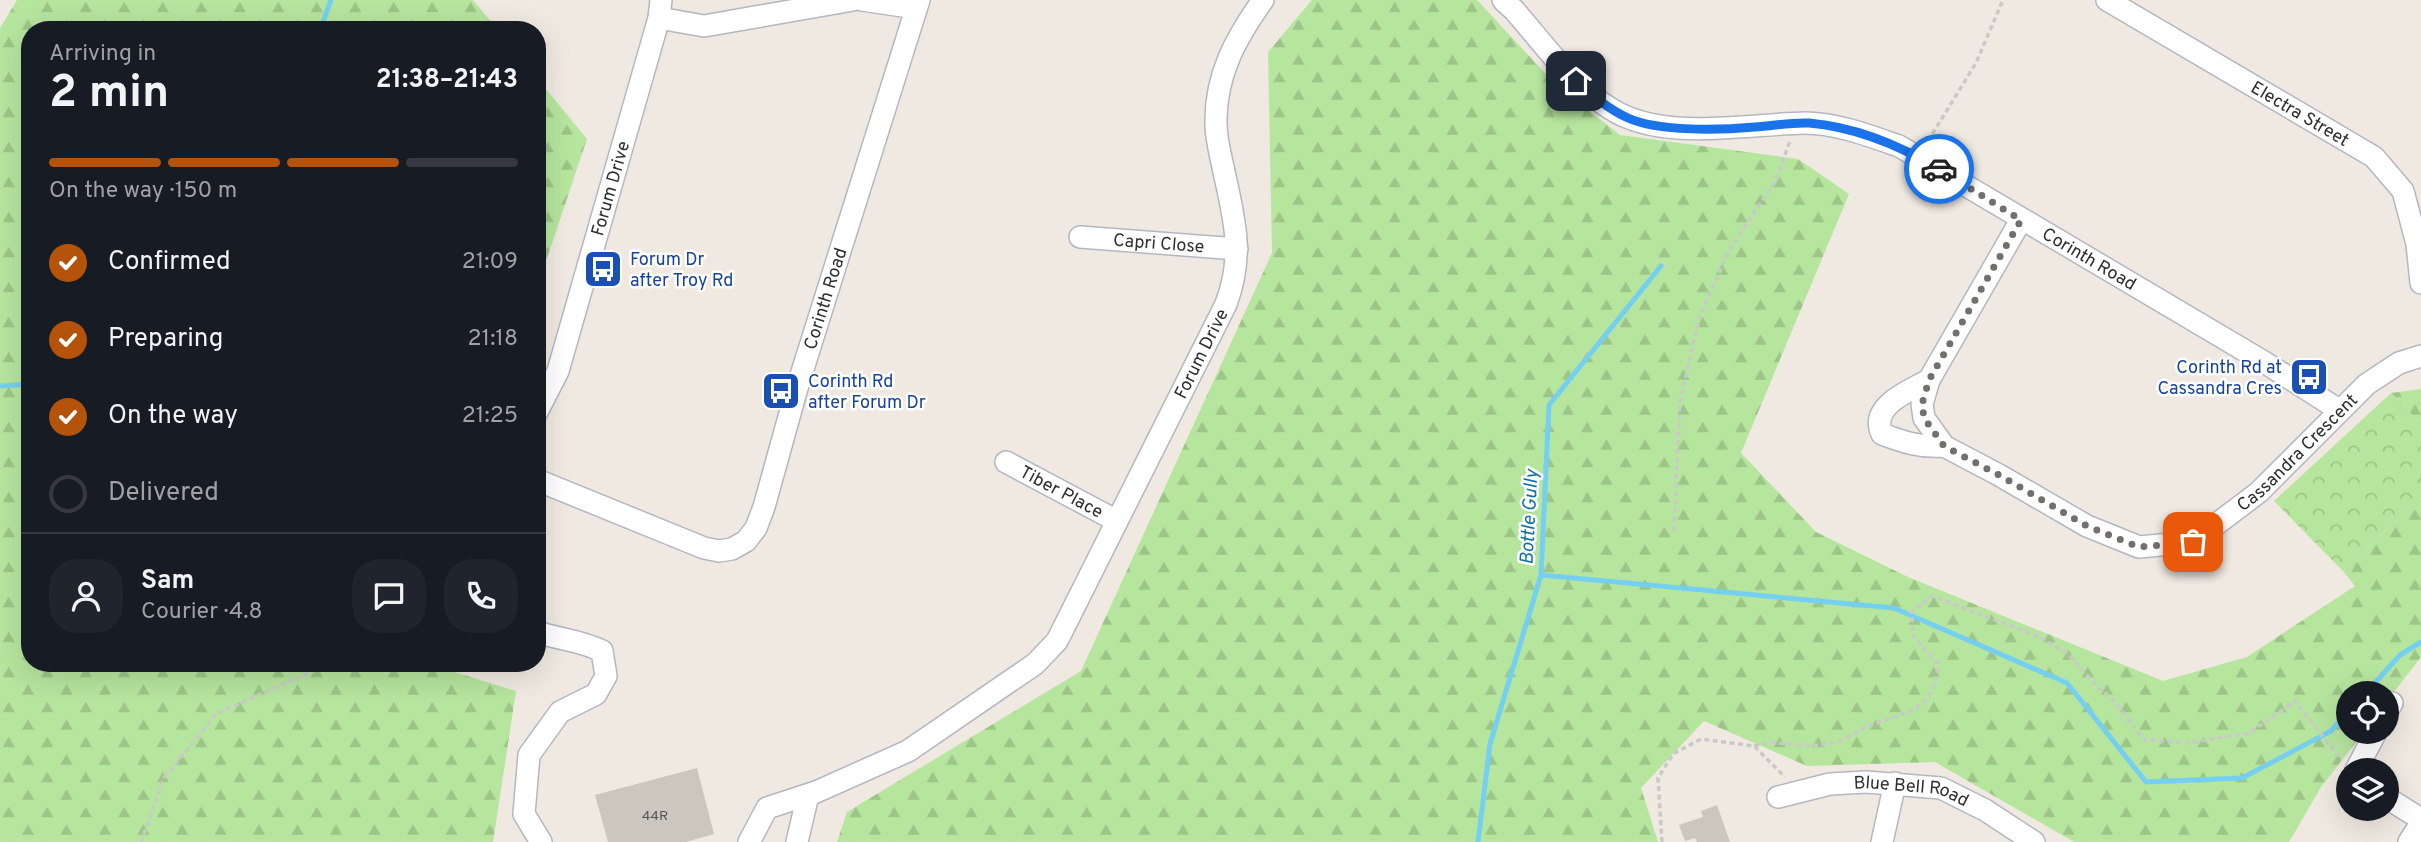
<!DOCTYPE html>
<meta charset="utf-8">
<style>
:root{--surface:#171b24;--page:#20242c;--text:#f1f3f6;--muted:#9ea1a6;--line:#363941;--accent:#b45309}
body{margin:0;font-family:Overpass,sans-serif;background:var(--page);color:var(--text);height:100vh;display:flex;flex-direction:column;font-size:26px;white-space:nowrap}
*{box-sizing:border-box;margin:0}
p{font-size:23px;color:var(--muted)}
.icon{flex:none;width:38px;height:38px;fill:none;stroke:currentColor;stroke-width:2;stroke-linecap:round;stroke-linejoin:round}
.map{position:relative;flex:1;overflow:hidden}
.side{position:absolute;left:21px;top:21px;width:525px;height:651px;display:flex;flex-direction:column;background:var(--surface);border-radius:28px;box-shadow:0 7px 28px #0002}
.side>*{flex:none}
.controls{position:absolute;left:2336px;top:681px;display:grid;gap:14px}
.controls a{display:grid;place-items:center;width:63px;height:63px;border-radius:50%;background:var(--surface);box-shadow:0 7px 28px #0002;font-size:35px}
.pin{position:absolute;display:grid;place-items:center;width:60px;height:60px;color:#fff;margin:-30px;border-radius:14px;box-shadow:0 4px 10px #0006}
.courier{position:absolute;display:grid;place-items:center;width:70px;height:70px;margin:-35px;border:5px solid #1a73e8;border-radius:50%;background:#fff;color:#222;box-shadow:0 2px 9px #0007}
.headline em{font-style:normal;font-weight:700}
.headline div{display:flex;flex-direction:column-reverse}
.headline{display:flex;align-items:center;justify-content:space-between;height:119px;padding:0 28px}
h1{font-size:46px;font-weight:700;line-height:52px}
.bar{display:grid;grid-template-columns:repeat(4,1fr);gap:10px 7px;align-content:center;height:84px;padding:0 28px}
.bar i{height:9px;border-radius:5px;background:var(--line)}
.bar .active{background:var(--accent)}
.bar p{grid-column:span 4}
.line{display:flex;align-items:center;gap:18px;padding:0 28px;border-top:2px solid var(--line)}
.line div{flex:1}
.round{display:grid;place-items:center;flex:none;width:74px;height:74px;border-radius:28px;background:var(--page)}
ol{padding:0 28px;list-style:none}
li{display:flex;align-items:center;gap:21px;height:77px}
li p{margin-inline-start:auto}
li .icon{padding:7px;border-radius:50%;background:var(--accent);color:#fff;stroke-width:4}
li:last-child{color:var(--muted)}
li i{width:38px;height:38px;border:4px solid var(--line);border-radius:50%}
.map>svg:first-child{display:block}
.forest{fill:url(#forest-firs)}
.park{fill:url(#park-crowns)}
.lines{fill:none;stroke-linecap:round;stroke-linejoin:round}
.stream{stroke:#75cff0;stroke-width:5}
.building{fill:#cbc7bf}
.minor-casing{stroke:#b4b7c1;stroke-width:24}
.path{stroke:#c9c9c9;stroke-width:3.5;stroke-dasharray:5 3.5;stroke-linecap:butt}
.minor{stroke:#fff;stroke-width:21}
.done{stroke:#726f6d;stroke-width:7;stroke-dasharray:0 12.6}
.route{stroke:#1a73e8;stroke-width:9}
.labels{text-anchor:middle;stroke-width:5;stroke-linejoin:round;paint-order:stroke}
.number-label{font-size:14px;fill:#555452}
.street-label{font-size:18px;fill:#2e2e2e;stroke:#fff}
.transit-label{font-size:18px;fill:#164399;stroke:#fff;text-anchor:start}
.water-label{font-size:19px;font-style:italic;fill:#0d6fa3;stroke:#fff}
</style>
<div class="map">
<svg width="2421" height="842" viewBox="0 0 2421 842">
<defs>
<pattern id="forest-firs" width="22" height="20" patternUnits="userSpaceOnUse" patternTransform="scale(1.75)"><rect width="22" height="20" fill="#b6e59e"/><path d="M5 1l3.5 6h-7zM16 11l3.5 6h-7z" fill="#9dc588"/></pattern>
<pattern id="park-crowns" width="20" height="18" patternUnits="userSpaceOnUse" patternTransform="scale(1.75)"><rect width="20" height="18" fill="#b6e59e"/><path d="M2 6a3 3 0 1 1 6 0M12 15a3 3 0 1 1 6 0" fill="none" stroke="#9dc588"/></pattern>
</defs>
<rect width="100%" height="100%" fill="#efe9e1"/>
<path class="forest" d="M 17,0 L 473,0 L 498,30 L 30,30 L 30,663 L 426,663 L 516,691 L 493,842 L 0,842 L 0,28 Z
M 1312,0 L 1477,0 L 1557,86 L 1620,135 L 1798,159 L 1849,194 L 1741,453 L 1816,532 L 1908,577 L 2163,681 L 2247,657 L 2355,586 L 2343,571 L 2421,497 L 2421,657 L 2387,701 L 2387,693 L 2348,693 L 2348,732 L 2364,732 L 2321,787 L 2289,842 L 2074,842 L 1935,762 L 1807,766 L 1704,721 L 1641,788 L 1658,842 L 837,842 L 847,812 L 1081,671 L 1272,253 L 1268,52 Z
M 537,78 L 587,139 L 537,288 Z
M 2421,389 L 2421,424 L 2391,393 Z"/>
<path class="park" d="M 2391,393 L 2421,424 L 2421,497 L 2343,571 L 2274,501 Z"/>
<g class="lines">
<path class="stream" d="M 320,30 L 331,0
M 0,386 L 30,384
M 1541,575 L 1894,608 L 2067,683 L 2146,782 L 2242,778 L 2331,731 L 2348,712
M 2366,693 L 2400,655 L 2421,642
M 1478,842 L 1490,744 L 1541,575 L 1549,405 L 1661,266"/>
</g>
<path class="building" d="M 697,768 L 714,834 L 686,842 L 608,842 L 595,795 Z
M 1717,805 L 1730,842 L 1697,842 L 1695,838 L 1685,841 L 1679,825 L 1703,817 L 1701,811 Z"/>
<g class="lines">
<defs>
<g id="minor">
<path d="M 862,0 L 916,8"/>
<path id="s1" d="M 1503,0 L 1514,10 C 1544,44 1572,85 1611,109 C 1663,142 1747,124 1805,123 C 1836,123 1870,136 1899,146 L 2264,362 L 2339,410"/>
<path id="s2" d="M 2107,0 L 2374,157 L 2403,191 L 2417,244 L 2421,283"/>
<path d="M 659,18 L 704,26 L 853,0"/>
<path id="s3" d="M 2021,220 L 1929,380 L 1922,404 L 1924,418 L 1944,446 L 1999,475 L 2087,526 L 2139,547 L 2193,542 L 2259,492 L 2367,384 L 2399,363 L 2421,356"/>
<path id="s4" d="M 1080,237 L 1237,249"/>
<path d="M 1929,380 C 1909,391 1869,406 1882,434 C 1903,442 1921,448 1944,446"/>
<path id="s5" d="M 537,412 L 558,371 L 659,18 L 661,0"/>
<path id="s6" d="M 1006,462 L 1117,521"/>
<path id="s7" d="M 537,480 L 704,548 L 719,551 L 732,549 L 746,541 L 756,528 L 764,507 L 797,388 L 919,0"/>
<path d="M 537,632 C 561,640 580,640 602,651 L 606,676 L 596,694 L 560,712 L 529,755 L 524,814 L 541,842"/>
<path d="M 2387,712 L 2392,703"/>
<path d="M 2356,770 L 2376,732"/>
<path id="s8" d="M 1778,797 L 1830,784 L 1866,782 L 1941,788 L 1985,810 L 2034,842"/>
<path d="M 2387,798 L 2421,819"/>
<path id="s9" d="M 749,842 L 767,808 L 816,792 L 908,751 L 1035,664 L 1057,641 L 1226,304 C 1244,256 1235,221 1224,172 C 1221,156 1216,140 1216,124 C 1215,75 1236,38 1263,0"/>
<path d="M 797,842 L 808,795"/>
<path d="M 1882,842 L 1895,783"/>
<path d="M 2409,842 L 2421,823"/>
</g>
</defs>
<use href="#minor" class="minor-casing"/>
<path class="path" d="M 1928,141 L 1976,63 L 2003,0
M 1674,530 L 1680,401 L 1700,315 L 1731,247 L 1775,182 L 1790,141
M 1754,746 C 1776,738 1795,748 1818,745 C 1826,744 1837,743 1844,739 C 1853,736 1859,729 1868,726 C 1905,712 1935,712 1938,664 L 1914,637 L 1911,613 L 1932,596 L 2037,636 L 2067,653 L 2093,682 L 2115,702 L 2143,739 L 2189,743 L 2249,733 L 2295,701 L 2341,760
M 141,842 L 164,778 L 216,714 L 331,663
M 1662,842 L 1658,778 L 1673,754 L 1701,739 L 1754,746 L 1785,777"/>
<use href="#minor" class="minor"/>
</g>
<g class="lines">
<path class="done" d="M 1939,169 L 2021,220 L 1929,380 L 1922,404 L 1924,418 L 1944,446 L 1999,475 L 2087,526 L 2139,547 L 2193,542"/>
<path class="route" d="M 1576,81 C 1592,95 1608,109 1628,118 C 1659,132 1721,130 1755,127 C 1773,126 1791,122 1809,123 C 1856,127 1899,145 1939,169"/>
</g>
<defs>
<symbol id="bus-square" viewBox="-11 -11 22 22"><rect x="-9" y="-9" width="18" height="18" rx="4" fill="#1a4fb4" stroke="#fff"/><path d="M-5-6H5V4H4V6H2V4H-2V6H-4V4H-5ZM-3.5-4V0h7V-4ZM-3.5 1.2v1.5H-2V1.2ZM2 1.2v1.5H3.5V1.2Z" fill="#fff"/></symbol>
</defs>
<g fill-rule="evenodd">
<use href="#bus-square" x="581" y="247" width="44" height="44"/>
<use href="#bus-square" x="2287" y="355" width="44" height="44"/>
<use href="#bus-square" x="759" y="369" width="44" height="44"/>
</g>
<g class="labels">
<g class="number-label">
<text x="655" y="820">44R</text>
</g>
<g class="street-label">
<text dy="6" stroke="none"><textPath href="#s2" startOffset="224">Electra Street</textPath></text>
<text dy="6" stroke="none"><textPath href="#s5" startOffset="236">Forum Drive</textPath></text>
<text dy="6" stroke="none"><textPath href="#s4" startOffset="79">Capri Close</textPath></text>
<text dy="6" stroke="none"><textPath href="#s1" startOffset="670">Corinth Road</textPath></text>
<text dy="6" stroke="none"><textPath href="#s7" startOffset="481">Corinth Road</textPath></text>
<text dy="6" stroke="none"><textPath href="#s9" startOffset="698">Forum Drive</textPath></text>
<text dy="6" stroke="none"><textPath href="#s3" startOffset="670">Cassandra Crescent</textPath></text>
<text dy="6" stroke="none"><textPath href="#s6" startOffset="63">Tiber Place</textPath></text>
<text dy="6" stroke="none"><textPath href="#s8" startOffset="136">Blue Bell Road</textPath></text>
</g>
<g class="transit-label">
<text x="630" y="265">Forum Dr<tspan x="630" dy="21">after Troy Rd</tspan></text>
<text x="2282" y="373" text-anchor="end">Corinth Rd at<tspan x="2282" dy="21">Cassandra Cres</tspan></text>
<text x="808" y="387">Corinth Rd<tspan x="808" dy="21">after Forum Dr</tspan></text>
</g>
<g class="water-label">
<text transform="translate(1528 517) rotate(-87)" y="7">Bottle Gully</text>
</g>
</g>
</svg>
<div class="controls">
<a><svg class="icon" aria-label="locate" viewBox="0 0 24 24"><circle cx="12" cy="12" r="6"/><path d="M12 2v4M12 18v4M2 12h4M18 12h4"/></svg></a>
<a><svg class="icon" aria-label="layers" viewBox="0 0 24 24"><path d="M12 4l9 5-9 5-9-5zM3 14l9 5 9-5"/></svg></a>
</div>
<div class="pin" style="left:2193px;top:542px;background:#ea580c"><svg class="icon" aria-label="bag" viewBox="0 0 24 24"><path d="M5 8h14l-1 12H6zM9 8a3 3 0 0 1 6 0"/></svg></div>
<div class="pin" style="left:1576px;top:81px;background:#1f2937"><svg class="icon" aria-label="home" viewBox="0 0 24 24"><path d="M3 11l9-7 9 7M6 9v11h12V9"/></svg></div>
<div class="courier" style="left:1939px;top:169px"><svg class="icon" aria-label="car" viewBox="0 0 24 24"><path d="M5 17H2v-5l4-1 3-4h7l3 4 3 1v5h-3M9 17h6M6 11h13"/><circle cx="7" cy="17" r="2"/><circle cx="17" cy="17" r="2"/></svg></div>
<section class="side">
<div class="headline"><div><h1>2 min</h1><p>Arriving in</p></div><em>21:38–21:43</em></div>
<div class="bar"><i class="active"></i><i class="active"></i><i class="active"></i><i></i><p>On the way · 150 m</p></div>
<ol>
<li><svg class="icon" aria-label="check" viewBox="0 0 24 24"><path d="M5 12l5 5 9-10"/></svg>Confirmed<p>21:09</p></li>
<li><svg class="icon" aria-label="check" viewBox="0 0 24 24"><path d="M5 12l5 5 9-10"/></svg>Preparing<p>21:18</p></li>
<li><svg class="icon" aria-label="check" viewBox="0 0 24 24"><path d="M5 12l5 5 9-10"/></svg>On the way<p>21:25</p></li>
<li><i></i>Delivered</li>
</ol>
<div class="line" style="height:126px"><a class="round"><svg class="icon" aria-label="person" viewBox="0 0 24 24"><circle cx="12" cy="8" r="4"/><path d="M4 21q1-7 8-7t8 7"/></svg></a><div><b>Sam</b><p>Courier · 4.8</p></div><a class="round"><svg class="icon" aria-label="chat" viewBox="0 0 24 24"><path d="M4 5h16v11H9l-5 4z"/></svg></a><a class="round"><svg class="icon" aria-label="phone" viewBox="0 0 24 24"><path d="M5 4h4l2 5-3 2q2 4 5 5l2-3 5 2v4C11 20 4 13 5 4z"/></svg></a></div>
</section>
</div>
